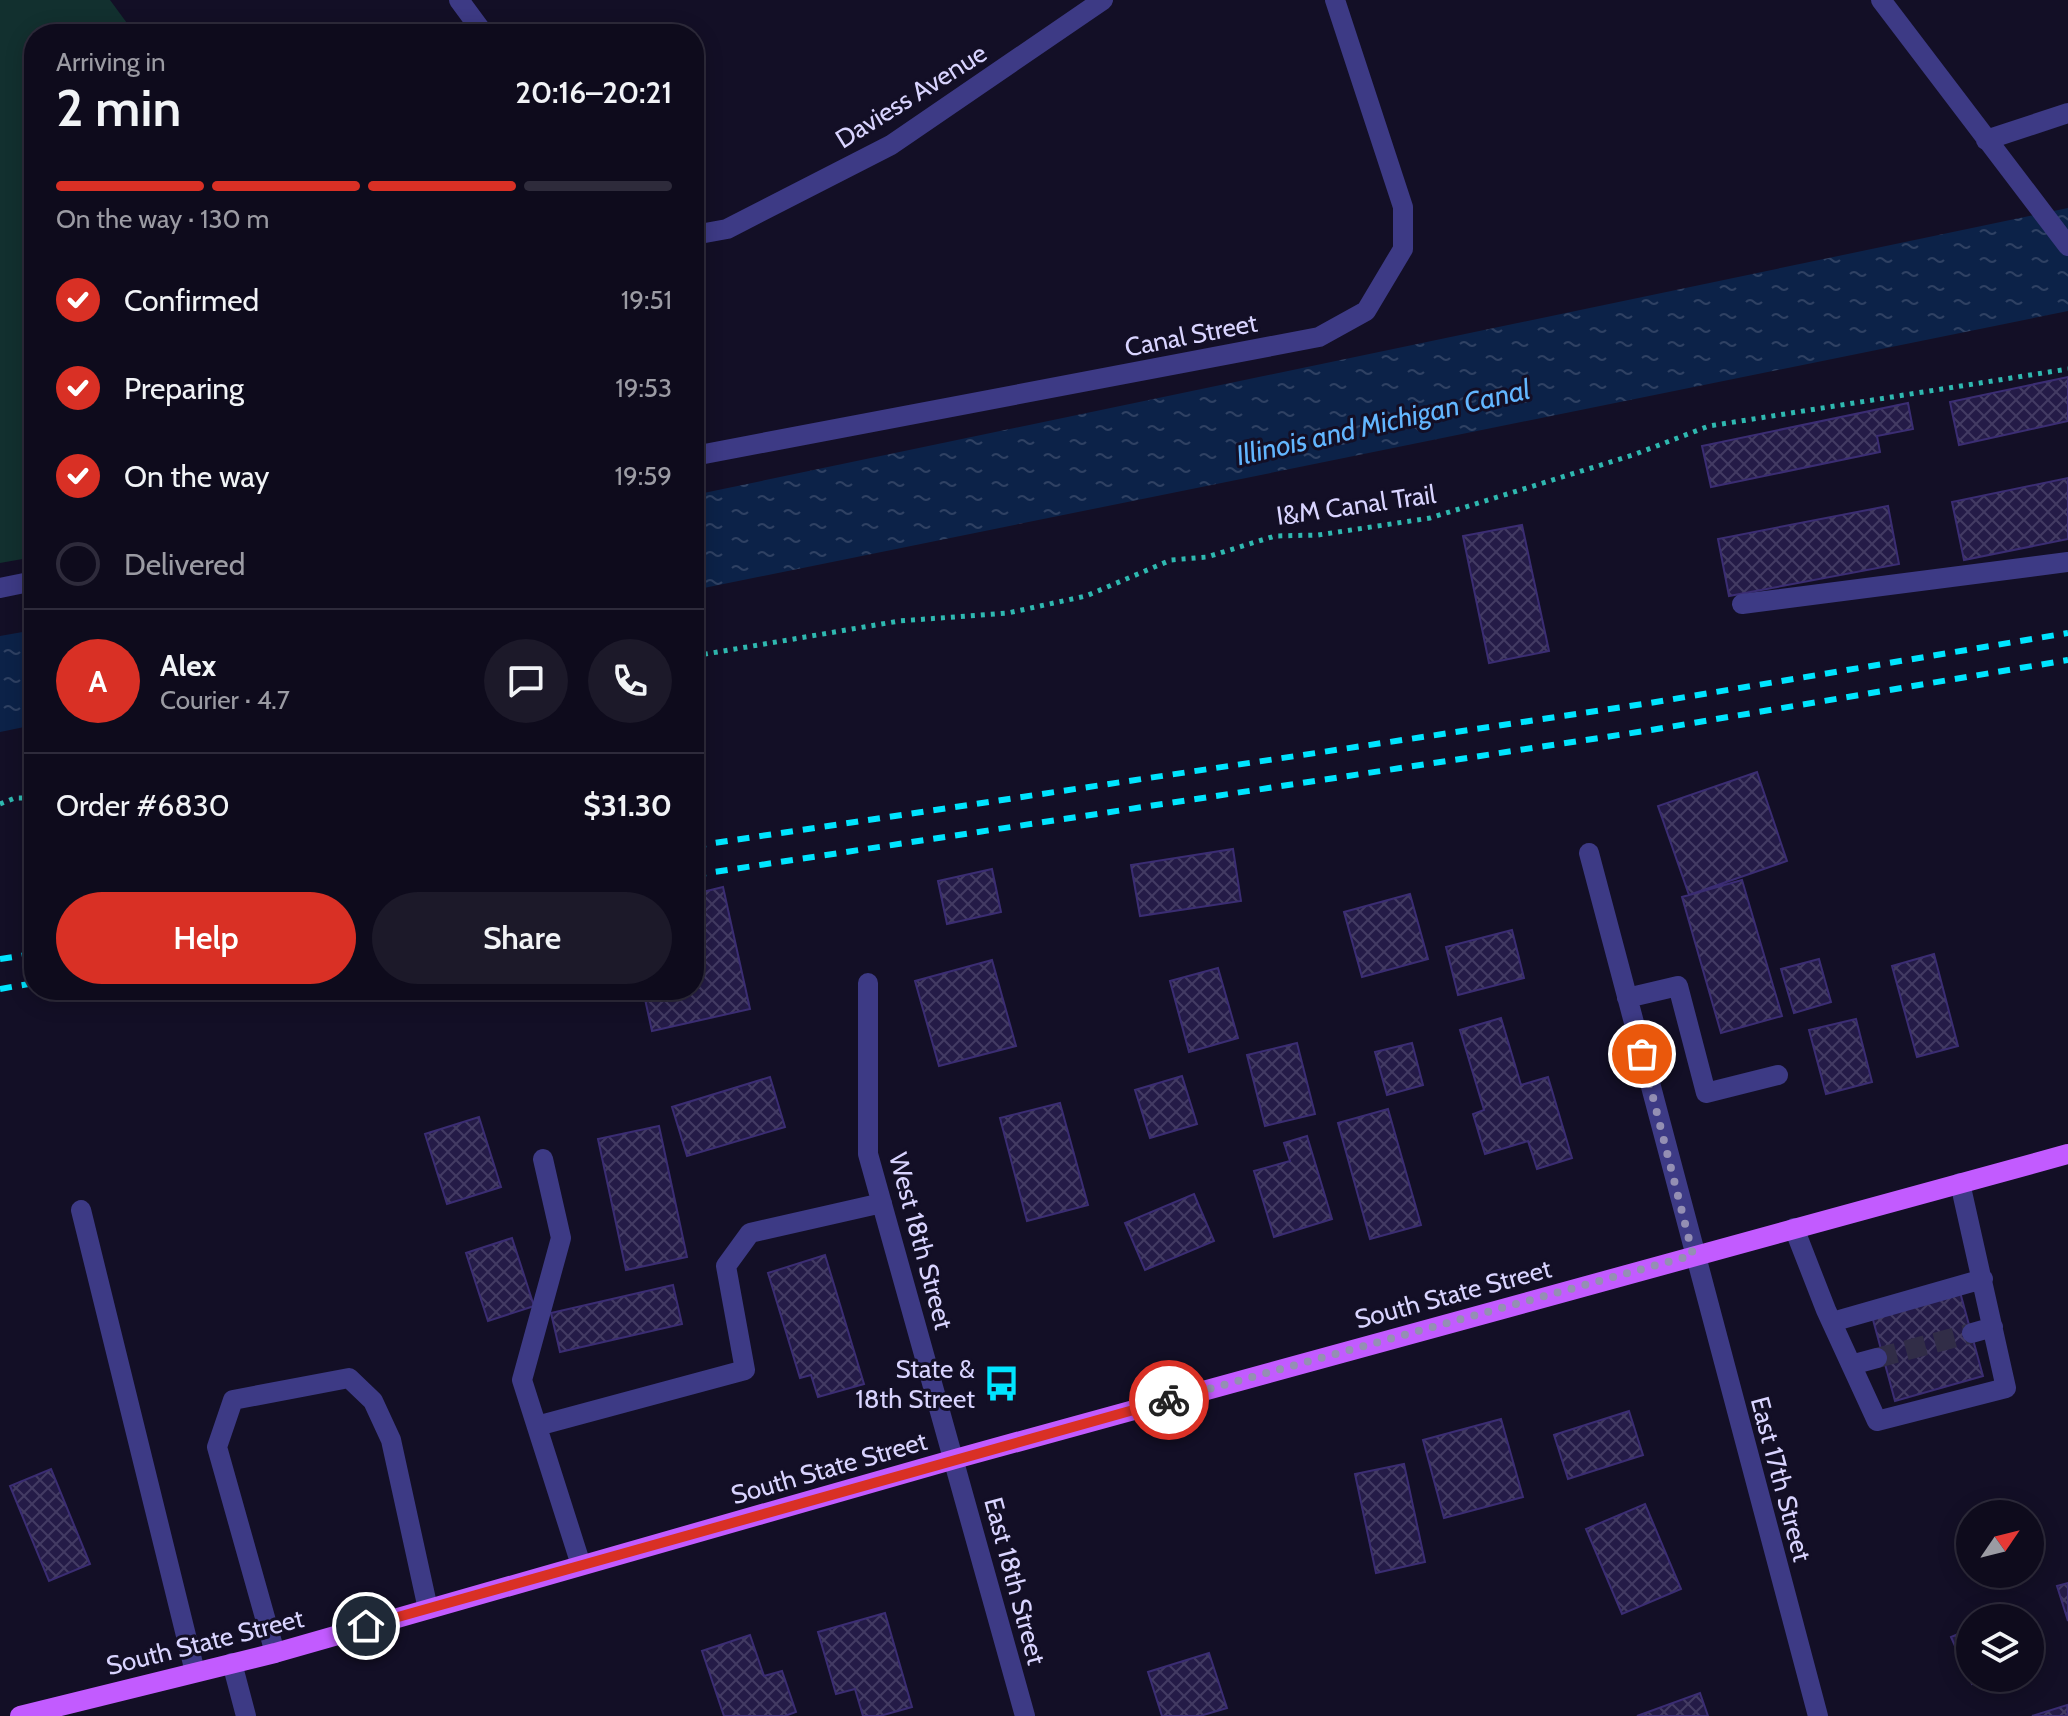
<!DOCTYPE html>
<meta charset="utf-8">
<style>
:root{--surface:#0e0b1c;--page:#1c1929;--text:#f1f3f6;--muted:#9b9ba3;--line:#2e2b3b;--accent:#d93025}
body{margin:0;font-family:Cabin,sans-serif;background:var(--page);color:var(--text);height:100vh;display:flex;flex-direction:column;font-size:30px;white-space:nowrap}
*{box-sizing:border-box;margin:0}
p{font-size:26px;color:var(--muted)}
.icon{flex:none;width:44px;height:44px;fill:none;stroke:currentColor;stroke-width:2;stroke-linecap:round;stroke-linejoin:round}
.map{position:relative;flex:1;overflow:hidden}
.details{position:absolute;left:24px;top:24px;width:680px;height:976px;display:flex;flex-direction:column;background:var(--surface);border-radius:32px;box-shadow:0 4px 20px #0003,0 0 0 2px var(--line)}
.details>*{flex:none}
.needle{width:52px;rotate:55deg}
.buttons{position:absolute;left:1956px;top:1500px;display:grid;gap:16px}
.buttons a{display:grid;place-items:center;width:88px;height:88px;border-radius:50%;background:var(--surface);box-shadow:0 4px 20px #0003,0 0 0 2px var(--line);font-size:40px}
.pin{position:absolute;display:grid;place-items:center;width:68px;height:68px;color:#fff;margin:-34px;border:4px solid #fff;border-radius:50%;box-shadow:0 2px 8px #0007}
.courier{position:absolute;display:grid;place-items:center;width:80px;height:80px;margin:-40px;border:6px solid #d93025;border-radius:50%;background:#fff;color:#222;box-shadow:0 2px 10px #0007}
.summary em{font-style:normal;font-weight:600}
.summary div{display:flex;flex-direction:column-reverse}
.summary{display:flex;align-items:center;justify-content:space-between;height:136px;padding:0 32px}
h1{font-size:52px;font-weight:600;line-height:60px}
.bar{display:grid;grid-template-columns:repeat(4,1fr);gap:12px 8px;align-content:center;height:96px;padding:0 32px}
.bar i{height:10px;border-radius:6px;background:var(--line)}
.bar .current{background:var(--accent)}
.bar p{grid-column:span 4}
.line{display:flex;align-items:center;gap:20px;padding:0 32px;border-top:2px solid var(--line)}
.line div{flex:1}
.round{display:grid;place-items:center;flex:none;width:84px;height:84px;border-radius:42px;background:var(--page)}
ol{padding:0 32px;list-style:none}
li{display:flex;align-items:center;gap:24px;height:88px}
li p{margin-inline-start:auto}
li .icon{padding:8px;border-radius:50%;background:var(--accent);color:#fff;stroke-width:4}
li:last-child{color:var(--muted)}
li i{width:44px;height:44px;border:4px solid var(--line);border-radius:50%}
.action{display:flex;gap:16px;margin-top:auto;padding:16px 32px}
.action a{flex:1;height:92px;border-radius:48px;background:var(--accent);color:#fff;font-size:32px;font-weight:600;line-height:92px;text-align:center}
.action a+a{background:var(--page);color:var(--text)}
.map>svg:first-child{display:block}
.grass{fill:#12302f}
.water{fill:url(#water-ripples)}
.building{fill:url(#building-cross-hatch);stroke:#3b2d73;stroke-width:2}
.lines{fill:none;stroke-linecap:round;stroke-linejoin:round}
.minor-tunnel{stroke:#312d47;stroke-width:20;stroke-dasharray:20 10;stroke-linecap:butt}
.path{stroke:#2fb8b0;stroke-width:5;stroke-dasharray:4 6;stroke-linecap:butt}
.minor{stroke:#3d3a85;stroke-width:20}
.major{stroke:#c25bff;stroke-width:20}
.rail{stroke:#00e5ff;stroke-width:6;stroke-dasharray:12 10;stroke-linecap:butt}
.done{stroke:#948fb3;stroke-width:8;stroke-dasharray:0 14.4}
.route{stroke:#d93025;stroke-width:10}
.labels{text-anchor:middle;stroke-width:6;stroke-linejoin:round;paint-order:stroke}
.street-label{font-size:26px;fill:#d9d4ff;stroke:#130f26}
.poi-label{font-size:26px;fill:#d9d4ff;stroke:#130f26;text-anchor:end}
.water-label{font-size:28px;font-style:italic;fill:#62b6ff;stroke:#130f26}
</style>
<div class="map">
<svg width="2068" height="1716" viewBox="0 0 2068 1716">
<defs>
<pattern id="water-ripples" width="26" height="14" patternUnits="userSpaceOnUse" patternTransform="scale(2)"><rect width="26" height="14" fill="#0c2248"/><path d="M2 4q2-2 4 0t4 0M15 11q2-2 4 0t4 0" fill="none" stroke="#2f4163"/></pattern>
<pattern id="building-cross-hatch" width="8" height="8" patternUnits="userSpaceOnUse" patternTransform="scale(2)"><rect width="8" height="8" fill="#241b47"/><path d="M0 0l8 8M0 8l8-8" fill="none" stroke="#433b63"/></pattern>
</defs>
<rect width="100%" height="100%" fill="#130f26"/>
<path class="grass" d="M 0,0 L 110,0 L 135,34 L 34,34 L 34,557 L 0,563 Z"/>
<path class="water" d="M 2068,208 L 2068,311 L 694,590 L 694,495 Z
M 34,630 L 34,725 L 0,732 L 0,636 Z"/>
<path class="building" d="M 2068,377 L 2068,421 L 1959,445 L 1950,402 Z
M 1908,403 L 1913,429 L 1877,436 L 1880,452 L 1711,487 L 1702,446 Z
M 2068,478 L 2068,539 L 1964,560 L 1952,502 Z
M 1888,506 L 1899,564 L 1729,596 L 1718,539 Z
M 1522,525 L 1549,651 L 1489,663 L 1463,536 Z
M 1757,772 L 1787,861 L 1689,895 L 1658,806 Z
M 1233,849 L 1241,901 L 1140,916 L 1131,865 Z
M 992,869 L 1001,912 L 947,924 L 938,881 Z
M 1742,880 L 1782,1016 L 1721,1033 L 1682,897 Z
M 723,887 L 750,1009 L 652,1031 L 643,990 L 694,990 L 694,894 Z
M 1410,894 L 1428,959 L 1362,977 L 1344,912 Z
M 1512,930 L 1524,978 L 1458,995 L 1446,947 Z
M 1934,954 L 1958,1046 L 1917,1057 L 1892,966 Z
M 1819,959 L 1831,1002 L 1794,1013 L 1781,969 Z
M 992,960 L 1016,1046 L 939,1066 L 915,981 Z
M 1218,968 L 1238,1038 L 1189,1052 L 1170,981 Z
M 1501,1018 L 1521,1085 L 1548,1077 L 1572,1158 L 1537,1169 L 1528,1141 L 1485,1154 L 1473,1114 L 1484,1110 L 1460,1030 Z
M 1856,1019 L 1872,1082 L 1826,1094 L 1809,1030 Z
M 1297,1043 L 1315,1114 L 1265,1126 L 1247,1055 Z
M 1412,1043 L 1423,1085 L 1387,1095 L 1375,1052 Z
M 1182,1076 L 1197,1124 L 1150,1138 L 1135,1090 Z
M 770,1077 L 785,1127 L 687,1156 L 672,1107 Z
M 1060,1103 L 1088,1205 L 1027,1221 L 1000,1118 Z
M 1388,1109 L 1421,1225 L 1370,1239 L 1338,1123 Z
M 479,1117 L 501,1187 L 447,1204 L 425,1134 Z
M 659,1126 L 687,1257 L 626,1270 L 598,1139 Z
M 1307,1136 L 1332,1219 L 1274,1237 L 1254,1171 L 1290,1161 L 1284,1143 Z
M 1194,1194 L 1214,1241 L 1145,1270 L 1125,1223 Z
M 512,1238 L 534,1306 L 488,1321 L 466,1253 Z
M 825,1255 L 864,1384 L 818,1397 L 811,1375 L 800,1378 L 768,1273 Z
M 673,1285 L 682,1324 L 560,1352 L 551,1313 Z
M 1960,1292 L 1983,1376 L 1895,1401 L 1872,1316 Z
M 1629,1411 L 1643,1455 L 1568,1479 L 1554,1435 Z
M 1501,1419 L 1523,1497 L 1444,1518 L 1423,1440 Z
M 1404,1464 L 1425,1562 L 1376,1573 L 1355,1474 Z
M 51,1469 L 90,1564 L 49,1581 L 10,1486 Z
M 1645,1504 L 1681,1589 L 1622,1614 L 1586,1529 Z
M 2068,1583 L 2068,1621 L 2057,1586 Z
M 885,1613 L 912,1707 L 880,1716 L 863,1716 L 855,1689 L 836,1694 L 818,1632 Z
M 1970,1629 L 1970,1678 L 1986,1678 L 1972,1684 L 1951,1637 Z
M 750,1635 L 764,1676 L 782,1671 L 796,1712 L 785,1716 L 724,1716 L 702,1651 Z
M 1209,1653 L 1227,1708 L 1200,1716 L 1162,1716 L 1148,1672 Z
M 1700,1693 L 1708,1716 L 1637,1716 Z
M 2067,1705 L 2068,1716 L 2032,1716 Z"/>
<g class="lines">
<path class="minor-tunnel" d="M 1877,1358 L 1972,1333"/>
<path class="path" d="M 694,656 L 899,621 L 1008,613 L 1086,596 L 1171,560 L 1207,557 L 1275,536 L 1318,535 L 1430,518 L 1633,455 L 1709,426 L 2068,369
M 0,804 L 15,798 L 34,798"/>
<path class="minor" d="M 459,0 L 484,34
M 1881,0 L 2068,246
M 1986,140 L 2068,113
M 694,235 L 727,229 L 891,145 L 1103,0
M 694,456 L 1319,337 L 1366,311 L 1403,249 L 1403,207 L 1335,0
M 0,588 L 34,581
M 1742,604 L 2068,562
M 1589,853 L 1818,1716
M 868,983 L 868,1154 L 1025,1716
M 1627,998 L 1678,986 L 1706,1093 L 1778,1075
M 543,1159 L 561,1238 L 522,1380 L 581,1565
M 81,1210 L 195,1672
M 1794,1228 L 1826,1310 L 1877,1421 L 2006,1388 L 1960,1183
M 1832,1322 L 1983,1279
M 1972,1333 L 1993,1327
M 1851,1365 L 1877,1358
M 537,1426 L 745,1370 L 726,1266 L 750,1233 L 882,1203
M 275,1653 L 217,1447 L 233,1400 L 349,1378 L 373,1401 L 391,1440 L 428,1609
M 232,1663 L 246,1716"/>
<path class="major" d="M 20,1716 L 275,1653 L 955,1459 L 2068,1154"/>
<path class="rail" d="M 694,846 L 1650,703 L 2068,633
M 694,875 L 1645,731 L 2068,660
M 0,959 L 34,954
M 0,989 L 34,983"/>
</g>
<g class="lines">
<path class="done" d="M 1169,1400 L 1693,1255 L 1642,1054"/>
<path class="route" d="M 366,1626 L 1169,1400"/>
</g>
<defs>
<symbol id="bus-bare" viewBox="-9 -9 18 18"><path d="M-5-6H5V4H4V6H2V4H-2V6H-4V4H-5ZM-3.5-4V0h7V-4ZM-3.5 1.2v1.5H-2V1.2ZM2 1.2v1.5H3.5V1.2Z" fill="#00e5ff" stroke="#130f26" stroke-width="2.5" paint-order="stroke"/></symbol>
</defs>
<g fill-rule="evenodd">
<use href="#bus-bare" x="976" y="1358" width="51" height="51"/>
</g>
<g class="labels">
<g class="street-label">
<text transform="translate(911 96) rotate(-32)" y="9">Daviess Avenue</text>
<text transform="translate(1191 335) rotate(-11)" y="9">Canal Street</text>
<text transform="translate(1356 505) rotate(-8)" y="9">I&amp;M Canal Trail</text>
<text transform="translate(921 1241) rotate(75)" y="9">West 18th Street</text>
<text transform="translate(1453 1294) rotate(-15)" y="9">South State Street</text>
<text transform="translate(829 1468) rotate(-16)" y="9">South State Street</text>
<text transform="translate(1781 1479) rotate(75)" y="9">East 17th Street</text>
<text transform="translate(1015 1581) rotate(75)" y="9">East 18th Street</text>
<text transform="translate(205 1642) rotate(-14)" y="9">South State Street</text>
</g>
<g class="poi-label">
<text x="975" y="1378">State &amp;<tspan x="975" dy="30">18th Street</tspan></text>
</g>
<g class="water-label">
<text transform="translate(1383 422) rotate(-13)" y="10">Illinois and Michigan Canal</text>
</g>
</g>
</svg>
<div class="buttons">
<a><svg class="needle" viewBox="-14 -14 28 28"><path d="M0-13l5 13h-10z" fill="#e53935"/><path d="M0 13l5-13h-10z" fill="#9b9ba3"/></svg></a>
<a><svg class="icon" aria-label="layers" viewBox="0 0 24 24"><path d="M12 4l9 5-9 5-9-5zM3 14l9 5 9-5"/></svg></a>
</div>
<div class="pin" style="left:1642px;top:1054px;background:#ea580c"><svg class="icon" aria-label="bag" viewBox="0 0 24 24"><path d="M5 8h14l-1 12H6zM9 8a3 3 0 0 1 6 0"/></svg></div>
<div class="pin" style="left:366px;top:1626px;background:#1f2937"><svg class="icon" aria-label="home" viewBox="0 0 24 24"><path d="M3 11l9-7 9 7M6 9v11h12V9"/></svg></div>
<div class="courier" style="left:1169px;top:1400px"><svg class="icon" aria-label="bike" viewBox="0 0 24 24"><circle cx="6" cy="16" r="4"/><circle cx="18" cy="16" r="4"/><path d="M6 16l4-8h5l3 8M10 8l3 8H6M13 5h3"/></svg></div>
<section class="details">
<div class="summary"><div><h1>2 min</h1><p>Arriving in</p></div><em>20:16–20:21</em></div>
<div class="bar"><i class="current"></i><i class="current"></i><i class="current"></i><i></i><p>On the way · 130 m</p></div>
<ol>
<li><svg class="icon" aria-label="check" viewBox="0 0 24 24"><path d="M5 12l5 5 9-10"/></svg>Confirmed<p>19:51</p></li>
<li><svg class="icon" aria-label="check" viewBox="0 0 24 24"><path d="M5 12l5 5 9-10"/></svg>Preparing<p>19:53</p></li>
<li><svg class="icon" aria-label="check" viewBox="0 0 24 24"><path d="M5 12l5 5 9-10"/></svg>On the way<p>19:59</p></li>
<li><i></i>Delivered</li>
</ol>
<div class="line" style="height:144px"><b class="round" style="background:var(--accent);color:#fff">A</b><div><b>Alex</b><p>Courier · 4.7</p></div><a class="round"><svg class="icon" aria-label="chat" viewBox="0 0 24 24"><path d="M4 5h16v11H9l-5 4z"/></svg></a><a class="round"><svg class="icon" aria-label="phone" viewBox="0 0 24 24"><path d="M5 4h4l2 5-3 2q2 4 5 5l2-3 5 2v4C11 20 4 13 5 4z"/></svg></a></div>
<div class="line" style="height:104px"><div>Order #6830</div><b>$31.30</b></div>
<div class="action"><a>Help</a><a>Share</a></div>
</section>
</div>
